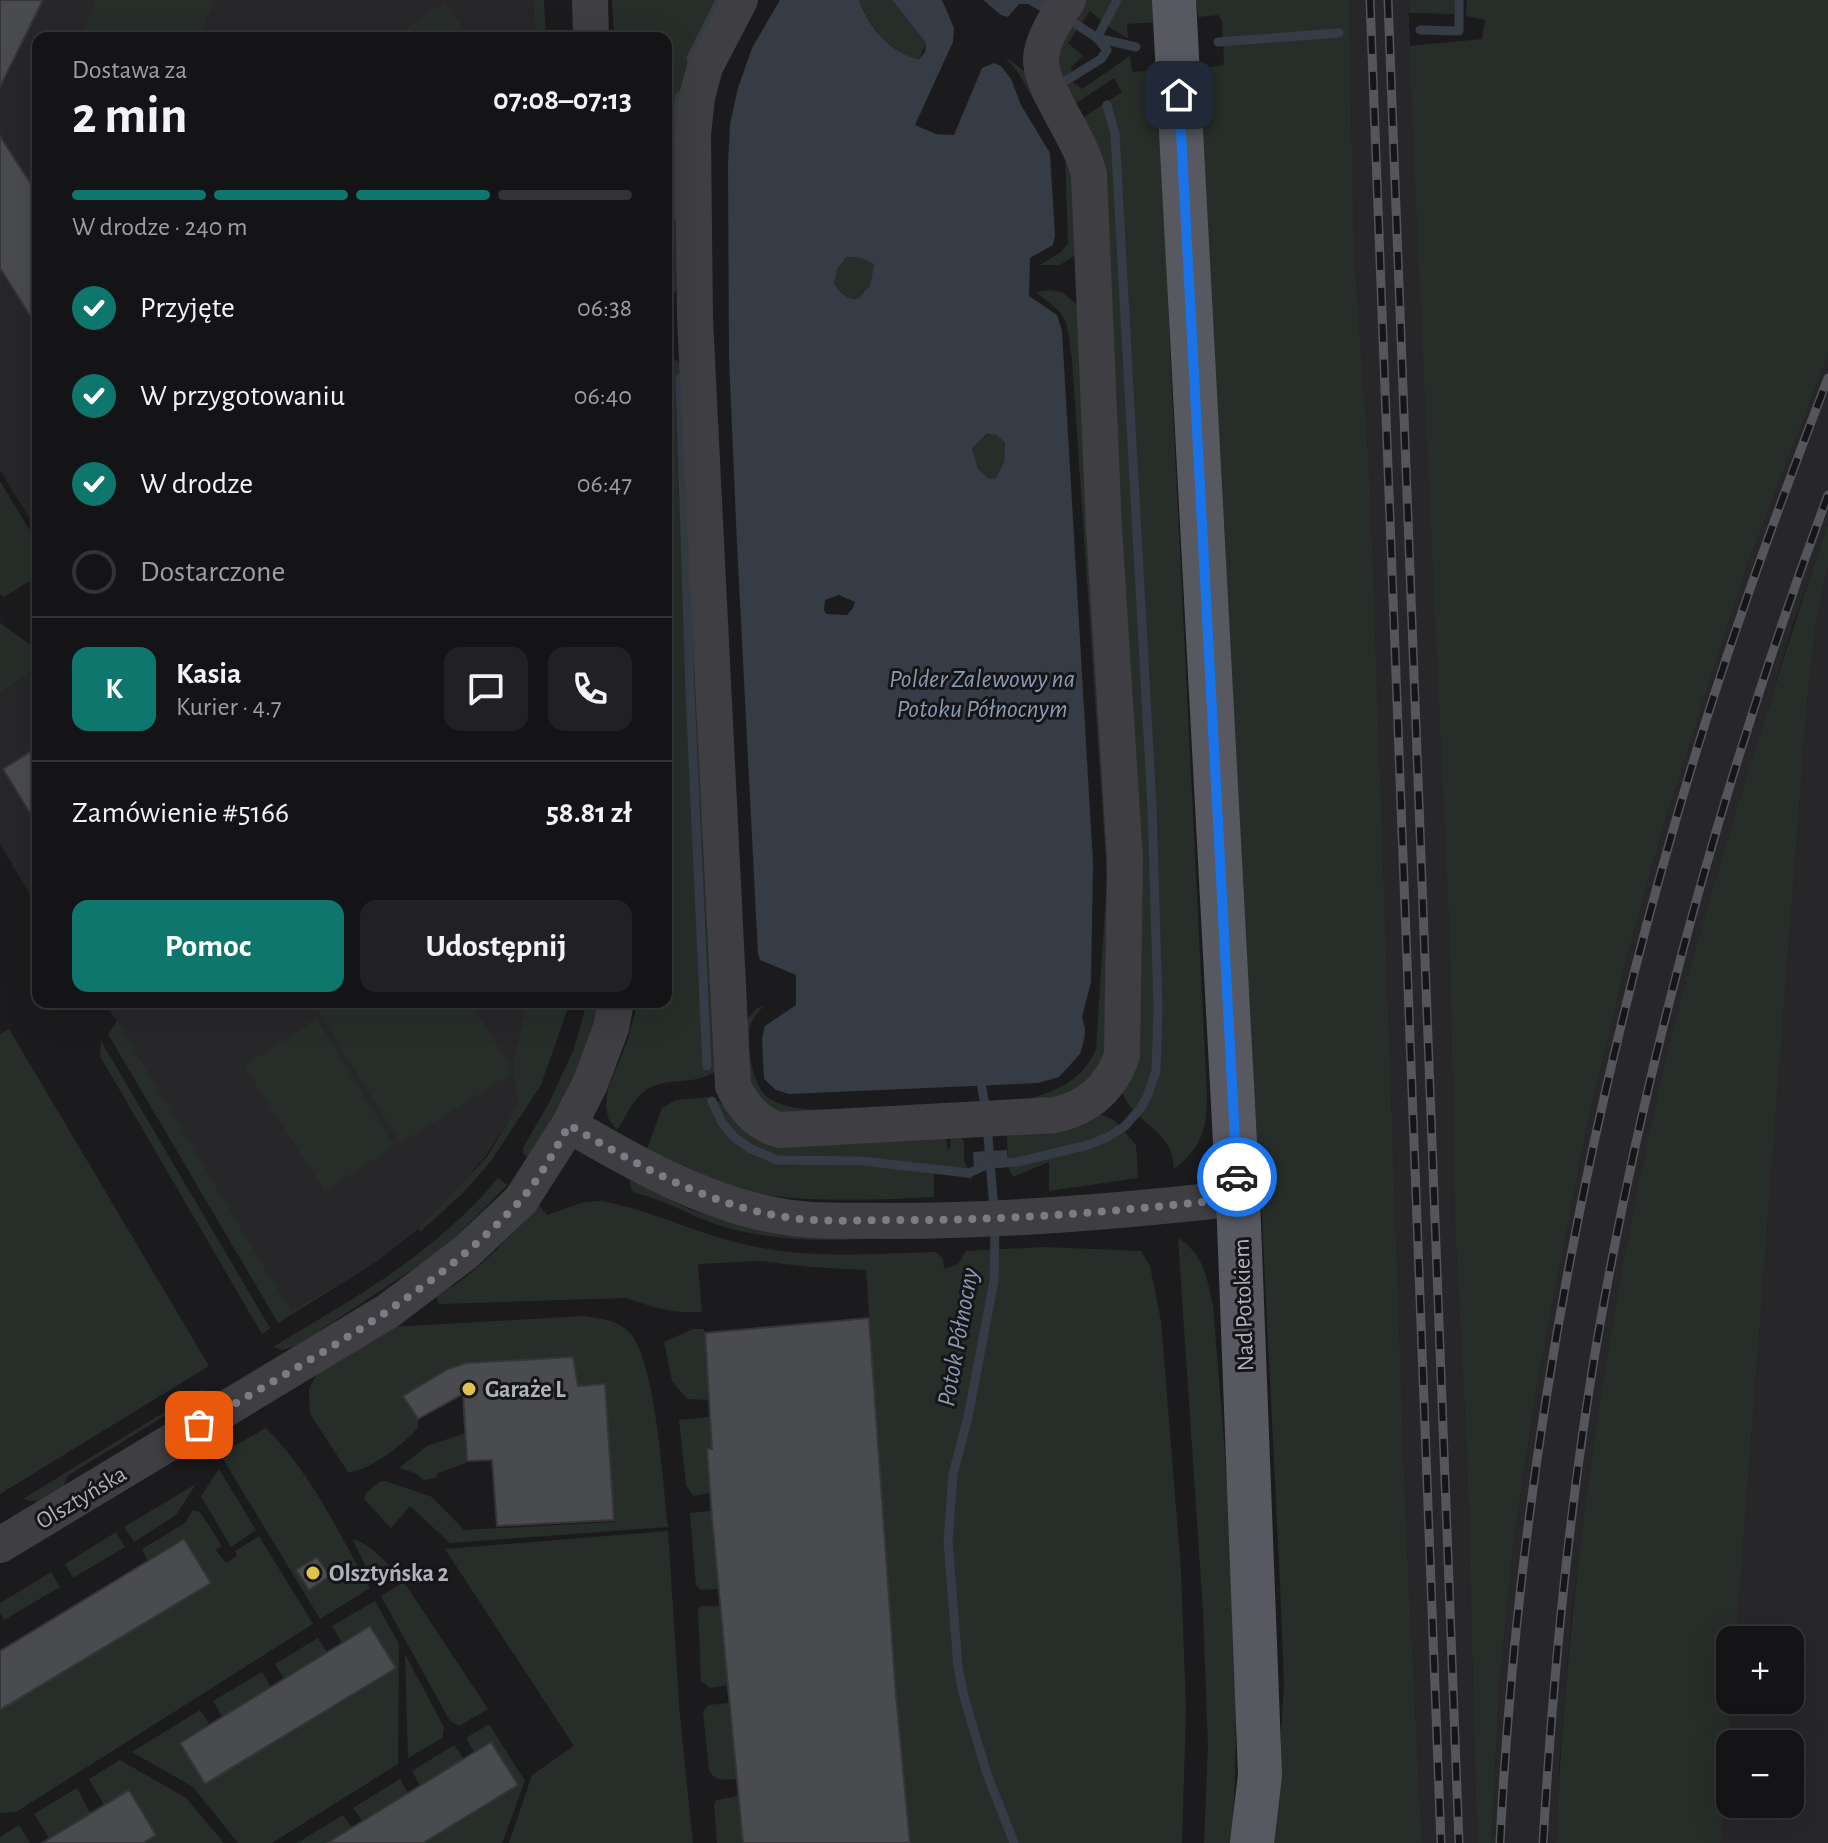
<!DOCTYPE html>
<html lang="pl">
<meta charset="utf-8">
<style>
:root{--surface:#141416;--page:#212123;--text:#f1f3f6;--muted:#9d9ea1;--line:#333335;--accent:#0f766e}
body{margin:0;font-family:"Alegreya Sans",sans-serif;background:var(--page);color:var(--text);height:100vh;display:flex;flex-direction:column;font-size:30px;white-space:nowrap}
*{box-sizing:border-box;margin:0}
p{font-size:26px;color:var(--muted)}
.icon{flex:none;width:44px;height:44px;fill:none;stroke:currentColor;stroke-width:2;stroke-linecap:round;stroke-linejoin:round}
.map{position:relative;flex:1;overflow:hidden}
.sheet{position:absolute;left:32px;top:32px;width:640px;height:976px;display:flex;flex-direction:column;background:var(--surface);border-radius:16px;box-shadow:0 8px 32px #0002,0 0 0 2px var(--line)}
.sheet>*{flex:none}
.controls{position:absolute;left:1716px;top:1626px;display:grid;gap:16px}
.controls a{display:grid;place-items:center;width:88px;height:88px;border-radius:16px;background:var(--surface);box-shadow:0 8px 32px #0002,0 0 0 2px var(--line);font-size:40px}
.pin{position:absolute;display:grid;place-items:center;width:68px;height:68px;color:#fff;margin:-34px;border-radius:16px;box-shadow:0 4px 12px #0006}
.courier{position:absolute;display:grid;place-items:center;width:80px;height:80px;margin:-40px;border:6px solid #1a73e8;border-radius:50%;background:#fff;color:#222;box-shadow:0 2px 10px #0007}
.head em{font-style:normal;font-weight:700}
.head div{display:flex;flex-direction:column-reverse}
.head{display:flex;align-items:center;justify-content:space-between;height:136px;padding:0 40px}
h1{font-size:52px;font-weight:700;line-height:60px}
.bar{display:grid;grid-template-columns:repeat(4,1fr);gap:12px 8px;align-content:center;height:96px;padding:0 40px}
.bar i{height:10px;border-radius:6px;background:var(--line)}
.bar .on{background:var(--accent)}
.bar p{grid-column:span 4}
.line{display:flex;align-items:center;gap:20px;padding:0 40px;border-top:2px solid var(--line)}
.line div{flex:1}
.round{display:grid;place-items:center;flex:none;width:84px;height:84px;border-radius:16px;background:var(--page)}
ol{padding:0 40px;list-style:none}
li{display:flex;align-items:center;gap:24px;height:88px}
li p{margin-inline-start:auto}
li .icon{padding:8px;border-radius:50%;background:var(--accent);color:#fff;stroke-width:4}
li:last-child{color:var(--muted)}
li i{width:44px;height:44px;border:4px solid var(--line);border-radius:50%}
.button{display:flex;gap:16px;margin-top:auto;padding:16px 40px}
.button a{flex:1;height:92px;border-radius:16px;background:var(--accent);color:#fff;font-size:32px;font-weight:700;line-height:92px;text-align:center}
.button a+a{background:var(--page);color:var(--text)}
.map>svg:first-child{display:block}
.built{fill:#27272a;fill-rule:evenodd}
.green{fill:#272e29}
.water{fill:#363c45;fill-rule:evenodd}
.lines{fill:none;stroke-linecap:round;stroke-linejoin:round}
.stream{stroke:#363c45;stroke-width:9}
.building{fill:#4a4b4f;stroke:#353538;stroke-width:2}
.minor{stroke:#3e3e43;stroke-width:36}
.major{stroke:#585960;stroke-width:44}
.rail-casing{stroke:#55565c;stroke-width:9}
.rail{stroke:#161618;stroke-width:6;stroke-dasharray:18;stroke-linecap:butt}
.done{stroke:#7b7c84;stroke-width:8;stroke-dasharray:0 14.4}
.route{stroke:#1a73e8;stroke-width:10}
.poi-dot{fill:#e1c24e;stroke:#161618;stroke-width:3}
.labels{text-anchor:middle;stroke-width:6;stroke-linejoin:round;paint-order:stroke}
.street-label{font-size:24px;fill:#afb1bb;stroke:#161618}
.poi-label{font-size:24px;font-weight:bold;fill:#afb1bb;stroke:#161618;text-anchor:start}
.water-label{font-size:26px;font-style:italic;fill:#8a9ab2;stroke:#161618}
</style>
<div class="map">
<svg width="1828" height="1843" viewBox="0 0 1828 1843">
<rect width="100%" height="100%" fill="#1b1b1d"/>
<path class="built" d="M 0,0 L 533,0 L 535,38 L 38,38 L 38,532 L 0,470 Z
M 1349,0 L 1408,0 L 1450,949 L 1455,1226 L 1467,1453 L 1477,1843 L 1422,1843 L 1406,1527 L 1370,482 L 1354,250 Z
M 1828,355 L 1828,524 L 1793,625 L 1696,948 L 1654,1114 L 1635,1209 L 1591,1462 L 1571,1621 L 1560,1755 L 1556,1843 L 1491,1843 L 1500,1678 L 1514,1540 L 1537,1384 L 1586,1131 L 1627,958 L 1662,830 L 1747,566 Z
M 1828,567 L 1828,1843 L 1721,1843 L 1731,1700 L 1790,1700 L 1790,1640 L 1736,1640 L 1807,703 L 1816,623 ZM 1730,1744 L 1790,1744 L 1790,1804 L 1730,1804 Z
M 38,666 L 38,908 L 0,844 L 0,693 Z
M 105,1002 L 526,1002 L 514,1071 L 519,1104 L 486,1155 L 454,1193 L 418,1229 L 376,1262 L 291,1313 Z"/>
<path class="green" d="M 96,0 L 214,0 L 199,38 L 81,38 Z
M 533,0 L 544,0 L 546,38 L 535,38 Z
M 612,0 L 729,0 L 677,291 L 669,297 L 666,297 L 666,38 L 614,38 Z
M 859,0 L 892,0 L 926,43 L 919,59 C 890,54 869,26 859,0 Z
M 1080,0 L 1155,0 L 1156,22 L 1127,24 L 1128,38 L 1110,28 L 1090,11 L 1068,43 L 1083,56 L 1071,67 L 1073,82 L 1082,89 L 1130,56 L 1132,72 L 1159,70 L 1171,372 L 1207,1095 C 1207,1129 1202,1147 1174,1169 C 1173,1163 1173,1155 1170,1150 C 1160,1126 1127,1115 1122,1090 L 1081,119 L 1122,92 L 1114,78 L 1072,106 L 1059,81 L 1059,38 Z
M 1196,0 L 1349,0 L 1354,250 L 1370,482 L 1406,1527 L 1422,1843 L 1271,1843 L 1277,1798 L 1284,1683 L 1280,1584 L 1261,1199 L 1225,666 L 1195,69 L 1224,65 L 1222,21 L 1218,15 L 1198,17 Z
M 1408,0 L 1455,0 L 1454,14 L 1409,13 Z
M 1467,0 L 1828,0 L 1828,355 L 1747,566 L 1662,830 L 1627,958 L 1586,1131 L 1537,1384 L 1514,1540 L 1500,1678 L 1491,1843 L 1477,1843 L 1467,1453 L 1455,1226 L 1450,949 L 1409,46 L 1482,39 L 1485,20 L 1466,16 Z
M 445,2 L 470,38 L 392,38 Z
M 1004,56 L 1037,81 L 1073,150 L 1077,254 L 1060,265 L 1040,265 L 1061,252 L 1068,243 L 1065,156 L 1018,72 Z
M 845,257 L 862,258 L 874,263 L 870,287 L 858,299 C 846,298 840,293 834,283 L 838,268 Z
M 1050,290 L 1062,292 L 1080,307 L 1118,870 L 1111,1042 L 1097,1075 L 1068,1098 L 1019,1102 C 1053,1092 1080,1084 1096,1050 L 1107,877 L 1072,359 C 1066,316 1070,318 1035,292 Z
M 666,354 L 678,361 L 687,376 L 718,1069 C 698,1088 664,1074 642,1093 C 631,1103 625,1118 617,1130 L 608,1118 L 606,1105 L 608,1089 L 627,1042 L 638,1002 L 666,1002 Z
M 988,434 L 997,435 L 1005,443 L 1004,462 L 996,478 L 989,479 L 978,469 L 972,448 Z
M 0,481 L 38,544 L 38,576 L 4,597 L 0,593 Z
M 1828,524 L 1828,567 L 1816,623 L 1807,703 L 1736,1640 L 1730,1640 L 1731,1700 L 1721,1843 L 1556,1843 C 1566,1599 1602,1355 1653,1117 C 1676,1010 1708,906 1739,802 C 1768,709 1796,616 1828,524 Z
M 0,623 L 38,650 L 38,666 L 0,693 Z
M 312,1002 L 470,1002 L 513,1070 L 526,1002 L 570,1002 L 541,1085 L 491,1161 L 464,1192 L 421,1231 L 418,1229 L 487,1157 L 518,1104 L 514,1072 L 401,1143 Z
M 587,1002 L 599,1002 C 585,1066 562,1103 528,1158 L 523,1153 L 523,1148 L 549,1103 L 574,1049 Z
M 765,1005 C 758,1011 750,1021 749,1031 C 746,1048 754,1090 770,1099 C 793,1113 824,1109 849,1109 L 781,1115 L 752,1096 L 738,1030 L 756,1009 Z
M 317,1019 L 394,1146 L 325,1191 L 244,1066 Z
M 117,1021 L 291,1312 L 376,1262 L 278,1323 L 108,1034 Z
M 9,1029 L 209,1366 L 0,1494 L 0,1034 Z
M 101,1041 L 270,1328 L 262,1334 L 100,1056 Z
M 709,1097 C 743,1109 731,1137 775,1143 L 946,1132 L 947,1149 L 950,1148 L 951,1135 L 961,1135 L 964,1143 L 964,1160 L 973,1179 L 934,1173 L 934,1197 C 874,1200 809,1203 749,1192 C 713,1185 680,1165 647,1149 L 662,1108 L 676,1100 Z
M 1102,1115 L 1114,1120 L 1136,1145 L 1138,1178 L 1049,1191 L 1049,1162 L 1013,1177 L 1008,1167 L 1007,1132 Z
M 498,1178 L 507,1185 L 445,1248 L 298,1345 L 282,1350 L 273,1347 C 359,1295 432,1256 498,1178 Z
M 630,1180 L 691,1210 L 723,1220 L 947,1235 C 871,1238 794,1248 721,1226 C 692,1217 665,1199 635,1193 L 631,1190 Z
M 601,1201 C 651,1210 695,1233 743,1244 C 806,1259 871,1254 935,1252 L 943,1258 L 944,1269 L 958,1264 L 966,1251 L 1044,1247 L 1141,1251 L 1150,1266 L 1161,1321 L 1181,1570 L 1186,1710 L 1182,1843 L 910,1843 L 893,1662 L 866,1270 L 810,1267 L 759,1261 L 698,1264 L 702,1312 C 675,1314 651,1307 626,1298 L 439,1304 L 436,1296 C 476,1276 508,1237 539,1205 L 547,1215 L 584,1202 Z
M 1178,1238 C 1204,1254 1207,1278 1213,1306 C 1228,1485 1243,1663 1232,1843 L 1204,1843 L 1208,1747 L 1203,1611 Z
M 583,1316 C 600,1318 617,1320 629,1332 C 656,1360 663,1486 668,1527 L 450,1543 L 410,1506 L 391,1528 L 364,1499 L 366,1493 L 379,1482 L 385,1481 L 432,1497 L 464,1530 L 615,1522 L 598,1392 L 569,1393 L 567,1364 L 404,1397 L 418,1419 L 418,1428 C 403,1444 370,1471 348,1472 L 310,1414 L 309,1389 L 318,1372 L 390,1327 Z
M 693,1329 L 704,1329 L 709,1400 L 687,1399 L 672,1381 L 664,1342 Z
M 202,1389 L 207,1399 L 196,1407 L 184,1404 L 67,1476 L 63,1488 C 50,1495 38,1505 23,1499 Z
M 709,1417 L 712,1449 L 710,1493 L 693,1496 L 686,1485 L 679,1420 Z
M 266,1428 C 312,1474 338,1532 370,1588 L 320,1619 L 220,1454 Z
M 466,1433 L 466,1463 L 438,1473 L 436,1478 L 424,1480 L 415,1473 L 399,1468 L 427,1446 Z
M 219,1469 L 256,1530 L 231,1547 L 201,1496 Z
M 196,1484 L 176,1515 L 134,1542 L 124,1527 Z
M 193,1510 L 200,1512 L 222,1546 L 216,1550 L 226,1563 L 237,1556 L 235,1551 L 259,1536 L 313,1624 L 16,1812 L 0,1813 L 0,1710 L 211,1583 L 185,1540 L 148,1562 L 142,1549 L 185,1523 Z
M 711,1511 L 718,1589 L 701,1590 L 696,1585 L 690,1513 Z
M 668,1531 L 680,1717 L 693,1843 L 509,1843 L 532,1775 L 574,1746 L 445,1549 Z
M 116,1532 L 125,1547 L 73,1578 L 65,1564 Z
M 352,1539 C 368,1542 384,1560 395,1572 L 375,1585 Z
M 51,1572 L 60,1587 L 4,1620 L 0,1613 L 0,1603 Z
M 404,1582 L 488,1709 L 459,1726 L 450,1721 L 381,1596 Z
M 375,1601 L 399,1644 L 398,1764 L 272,1843 L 238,1843 L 193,1787 L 132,1752 L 200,1710 L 209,1724 L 180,1743 L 205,1784 L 395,1668 L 371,1626 L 342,1643 L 332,1626 Z
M 701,1606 L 720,1606 L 728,1685 L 710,1688 L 701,1681 L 698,1610 Z
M 318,1638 L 327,1653 L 284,1679 L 275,1664 Z
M 405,1654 L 444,1727 L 442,1738 L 408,1758 Z
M 262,1672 L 271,1687 L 222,1717 L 213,1701 Z
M 729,1703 L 737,1779 C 725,1780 715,1782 709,1770 L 703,1712 L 708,1705 Z
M 489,1724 L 525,1781 L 502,1843 L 297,1843 L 343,1815 L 352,1828 L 362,1821 L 353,1808 L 400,1779 L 408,1793 L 420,1786 L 412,1771 L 454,1745 L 464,1759 L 474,1752 L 466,1738 Z
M 120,1760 L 186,1798 L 224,1843 L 42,1843 L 49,1838 L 34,1814 L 77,1788 L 90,1813 L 104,1805 L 89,1779 Z
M 738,1796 L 743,1843 L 717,1843 L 714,1804 L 716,1800 Z
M 19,1825 L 30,1843 L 0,1843 L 0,1837 Z"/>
<path class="water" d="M 780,0 L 859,0 C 868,26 890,54 919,59 L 925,52 L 926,43 L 892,0 L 942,0 L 954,28 L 953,42 L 915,125 L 936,134 L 954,135 L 982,68 L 994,63 L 1001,66 L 1011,79 L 1021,105 L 1050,153 L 1055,236 L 1053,245 L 1030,258 L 1029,296 L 1057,315 L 1062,331 L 1093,863 L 1091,982 L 1082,1017 L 1085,1029 L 1084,1040 L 1080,1054 L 1059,1077 L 1038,1083 L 789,1094 L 776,1090 L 764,1079 L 762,1038 L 765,1026 L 796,1005 L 796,975 L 760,960 L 758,954 L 737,544 L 729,358 L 728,165 L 730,124 L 738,88 L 752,48 ZM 846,257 L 862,258 L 874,264 L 870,286 L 858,299 C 846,299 840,293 834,283 L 838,268 ZM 987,434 L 997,435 L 1005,443 L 1004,462 L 996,478 L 989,479 L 978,469 L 972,448 ZM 839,595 L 855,602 L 853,608 L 847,615 L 826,614 L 824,610 L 825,600 Z
M 983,0 L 1048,0 L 1040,11 L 1028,4 L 1019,4 L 1008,17 L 1001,15 Z
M 986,1146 L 991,1146 L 992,1151 L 1007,1150 L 1008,1167 L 974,1169 L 973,1152 L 986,1151 Z"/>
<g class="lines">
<path class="stream" d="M 1076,24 L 1097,38 L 1136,47
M 1420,30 L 1459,31 L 1459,0
M 1218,42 L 1339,33
M 691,58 L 718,4
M 1067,80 L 1101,59 L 1107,50 L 1097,38 L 1117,0
M 676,216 L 676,118 L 680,96
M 680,378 L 690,692 L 707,1066
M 980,1078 L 986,1110
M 712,1101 L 722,1123 L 734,1137 L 749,1148 L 777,1160 L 862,1161 L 969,1173 L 989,1164 L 1017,1162 L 1088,1145 L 1108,1137 L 1125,1126 L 1140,1109 L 1147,1097 L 1156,1071 L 1158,1008 L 1152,807 L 1115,134 L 1107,105
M 987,1125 L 994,1210
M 995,1225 L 994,1281 L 968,1417 L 953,1474 L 948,1541 L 958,1667 L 964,1697 L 987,1774 L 1014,1843"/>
</g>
<path class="building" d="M 0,0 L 43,0 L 0,87 Z
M 0,136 L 38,195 L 38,328 L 0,268 Z
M 38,747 L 38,826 L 3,769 Z
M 869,1318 L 896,1695 L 910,1843 L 743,1843 L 712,1519 L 707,1449 L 712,1449 L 705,1333 Z
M 573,1357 L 578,1386 L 605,1384 L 614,1520 L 497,1526 L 492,1460 L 467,1461 L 463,1394 L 418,1419 L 403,1396 L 448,1369 L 466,1363 Z
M 184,1539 L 211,1583 L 0,1710 L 0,1651 Z
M 317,1557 L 330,1576 L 309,1590 L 296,1570 Z
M 370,1626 L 396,1668 L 205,1784 L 180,1743 Z
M 491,1742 L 518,1785 L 423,1843 L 327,1843 Z
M 129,1790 L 156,1835 L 143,1843 L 42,1843 Z"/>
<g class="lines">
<path class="minor" d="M 590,0 L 591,38
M 740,0 L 705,67 L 697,97 L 693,135 L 695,319 L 733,1086 C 744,1108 756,1123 780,1130 L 1055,1115 C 1089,1107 1111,1088 1122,1055 L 1125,860 L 1104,528 L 1089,175 C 1082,139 1039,87 1041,58 C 1043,37 1057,17 1068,0
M 569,1125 C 634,1163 704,1203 779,1216 C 817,1223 856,1220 894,1221 C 1009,1221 1124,1211 1238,1198
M 0,1545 L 388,1311 L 465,1253 L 521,1200 L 569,1125 L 590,1084 L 611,1028 L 616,1002"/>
<path class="major" d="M 1174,0 L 1238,1198 L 1260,1775 L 1252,1843"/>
<defs>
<path id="rail" d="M 1370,0 L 1441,1843
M 1388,0 L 1459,1843
M 1500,1843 C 1517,1502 1577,1165 1671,837 C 1715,681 1770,529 1828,378
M 1543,1843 C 1554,1658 1572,1473 1606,1291 C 1656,1019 1732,754 1828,495"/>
</defs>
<use href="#rail" class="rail-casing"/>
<use href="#rail" class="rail"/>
</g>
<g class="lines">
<path class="done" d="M 199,1425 C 309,1359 431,1297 519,1202 C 540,1179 554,1151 569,1125 C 634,1163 704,1203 779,1216 C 817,1223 856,1220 894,1220 C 1010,1221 1124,1211 1238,1198 L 1237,1177"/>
<path class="route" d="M 1179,95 L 1237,1177"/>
</g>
<g class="poi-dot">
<circle cx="469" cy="1389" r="8"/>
<circle cx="313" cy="1573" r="8"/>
</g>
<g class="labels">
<g class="street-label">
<text transform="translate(1243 1305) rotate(-92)" y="8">Nad Potokiem</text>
<text transform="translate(81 1497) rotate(-31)" y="8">Olsztyńska</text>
</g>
<g class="poi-label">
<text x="485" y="1397">Garaże L</text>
<text x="329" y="1581">Olsztyńska 2</text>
</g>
<g class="water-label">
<text x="982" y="687">Polder Zalewowy na<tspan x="982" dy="30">Potoku Północnym</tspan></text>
<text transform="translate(957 1337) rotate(-80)" y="9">Potok Północny</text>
</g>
</g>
</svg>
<div class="controls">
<a>+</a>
<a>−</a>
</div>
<div class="pin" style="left:199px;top:1425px;background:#ea580c"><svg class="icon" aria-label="bag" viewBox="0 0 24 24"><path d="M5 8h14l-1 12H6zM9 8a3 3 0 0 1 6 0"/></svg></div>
<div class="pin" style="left:1179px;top:95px;background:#1f2937"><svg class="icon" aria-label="home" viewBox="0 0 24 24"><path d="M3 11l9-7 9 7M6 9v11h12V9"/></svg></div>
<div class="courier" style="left:1237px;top:1177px"><svg class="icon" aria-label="car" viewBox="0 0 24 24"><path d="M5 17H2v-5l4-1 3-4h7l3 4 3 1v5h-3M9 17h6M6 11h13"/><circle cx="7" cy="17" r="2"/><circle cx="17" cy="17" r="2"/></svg></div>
<section class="sheet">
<div class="head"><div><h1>2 min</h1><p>Dostawa za</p></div><em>07:08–07:13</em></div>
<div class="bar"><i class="on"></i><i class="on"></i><i class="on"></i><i></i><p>W drodze · 240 m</p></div>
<ol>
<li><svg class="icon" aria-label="check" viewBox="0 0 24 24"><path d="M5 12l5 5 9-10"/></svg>Przyjęte<p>06:38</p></li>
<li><svg class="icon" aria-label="check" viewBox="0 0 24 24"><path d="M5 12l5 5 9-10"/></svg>W przygotowaniu<p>06:40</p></li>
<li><svg class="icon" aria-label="check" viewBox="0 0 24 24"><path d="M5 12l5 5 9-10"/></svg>W drodze<p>06:47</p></li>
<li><i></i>Dostarczone</li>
</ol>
<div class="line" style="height:144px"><b class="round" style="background:var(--accent);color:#fff">K</b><div><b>Kasia</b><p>Kurier · 4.7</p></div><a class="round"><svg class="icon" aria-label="chat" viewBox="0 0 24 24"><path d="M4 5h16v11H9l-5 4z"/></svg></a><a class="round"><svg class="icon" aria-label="phone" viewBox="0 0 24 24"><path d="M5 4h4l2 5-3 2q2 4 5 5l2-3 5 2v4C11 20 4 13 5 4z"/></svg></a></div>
<div class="line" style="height:104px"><div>Zamówienie #5166</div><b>58.81 zł</b></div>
<div class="button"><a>Pomoc</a><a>Udostępnij</a></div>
</section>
</div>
